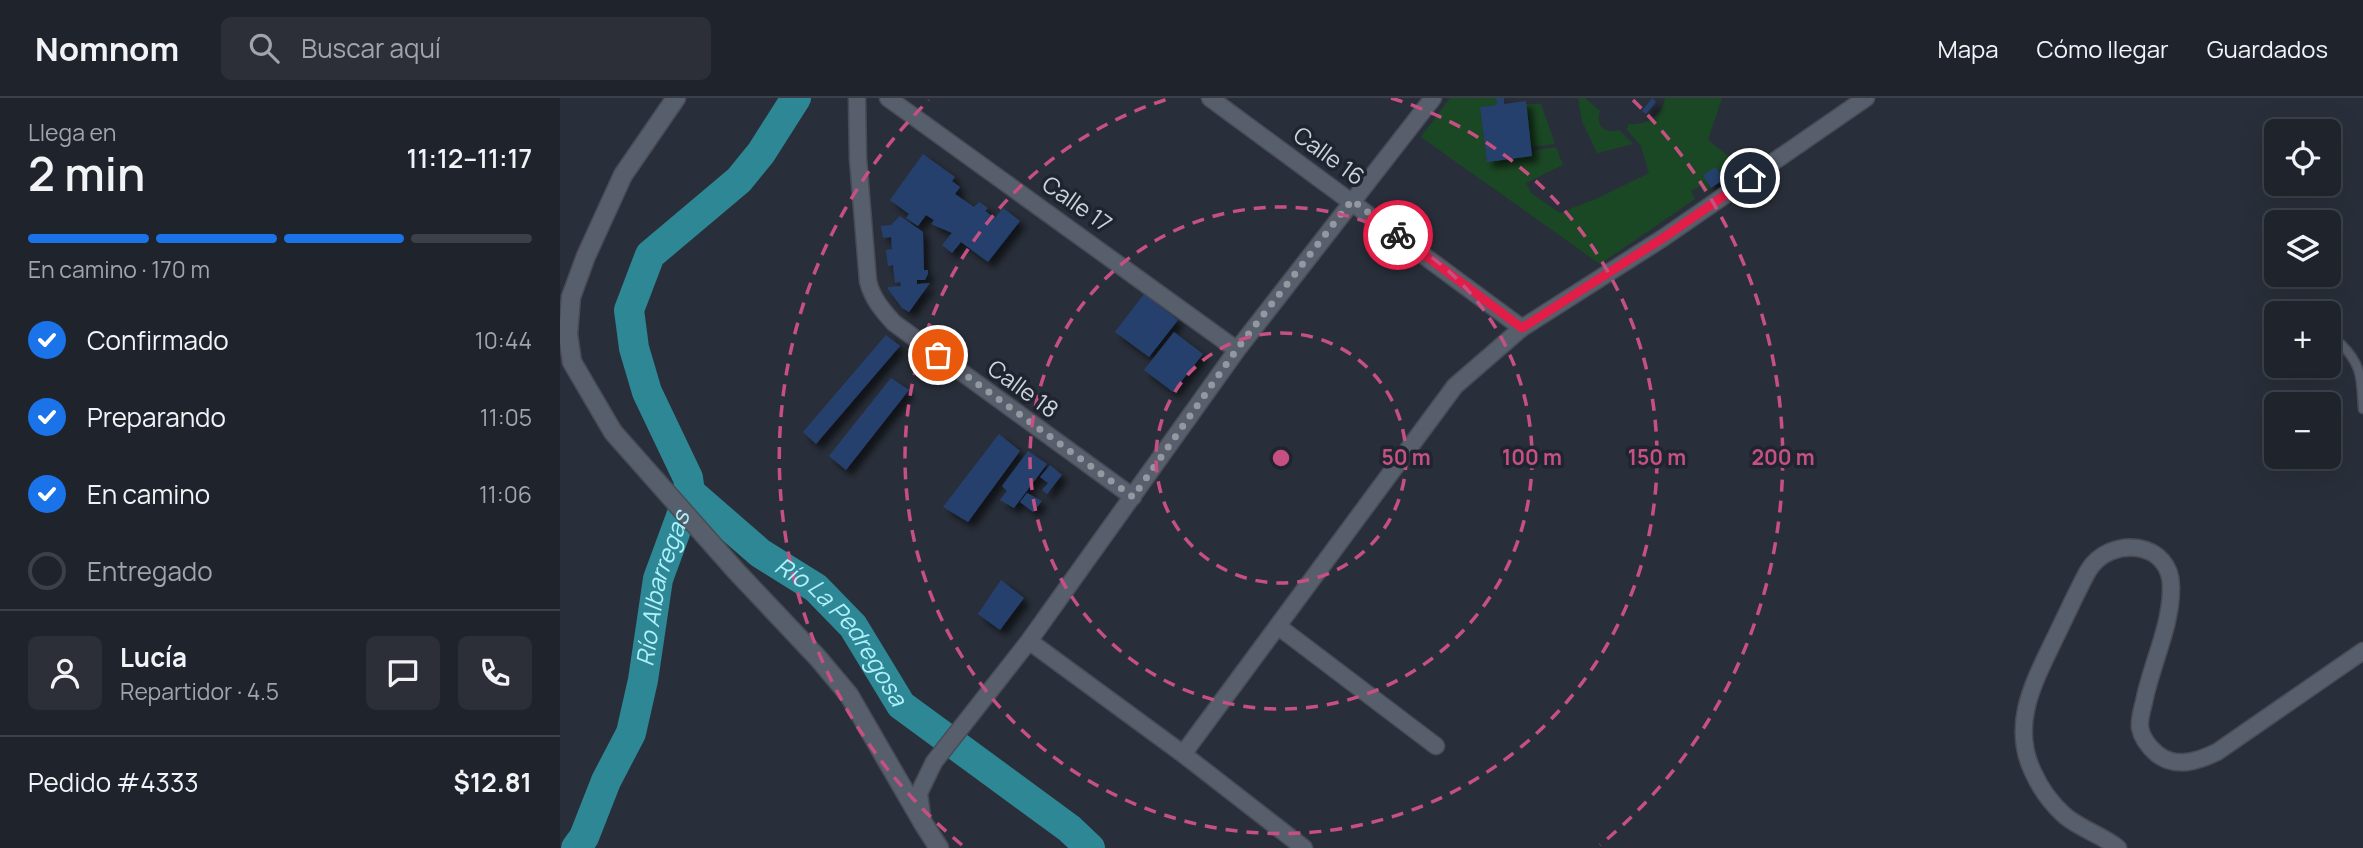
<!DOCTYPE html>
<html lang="es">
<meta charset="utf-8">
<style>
:root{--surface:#1f232c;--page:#2c2f38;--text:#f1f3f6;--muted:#a1a4a9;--line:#3c4048;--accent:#1a73e8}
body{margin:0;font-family:Manrope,sans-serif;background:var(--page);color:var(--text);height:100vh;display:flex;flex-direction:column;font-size:26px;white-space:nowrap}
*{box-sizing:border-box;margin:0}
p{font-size:23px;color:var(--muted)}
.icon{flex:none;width:38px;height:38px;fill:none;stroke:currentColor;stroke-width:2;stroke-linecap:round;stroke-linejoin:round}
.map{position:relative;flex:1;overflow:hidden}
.panel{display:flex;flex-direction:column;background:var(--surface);width:560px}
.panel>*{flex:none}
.fabs{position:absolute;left:1704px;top:21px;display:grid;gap:14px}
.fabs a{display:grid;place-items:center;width:77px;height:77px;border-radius:10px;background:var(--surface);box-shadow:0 7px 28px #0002,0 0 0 2px var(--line);font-size:35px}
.pin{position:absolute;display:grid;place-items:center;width:60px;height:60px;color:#fff;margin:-30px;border:4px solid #fff;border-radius:50%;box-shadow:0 2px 7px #0007}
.courier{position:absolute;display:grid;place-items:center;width:70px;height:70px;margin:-35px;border:5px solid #e11d48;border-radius:50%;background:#fff;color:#222;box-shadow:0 2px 9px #0007}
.summary em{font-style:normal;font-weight:600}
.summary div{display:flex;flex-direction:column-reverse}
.summary{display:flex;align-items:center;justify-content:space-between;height:119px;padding:0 28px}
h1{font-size:46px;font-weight:600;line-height:52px}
.bar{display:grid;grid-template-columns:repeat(4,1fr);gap:10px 7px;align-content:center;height:84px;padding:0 28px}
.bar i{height:9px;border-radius:5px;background:var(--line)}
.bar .current{background:var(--accent)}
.bar p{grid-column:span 4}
.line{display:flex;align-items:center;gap:18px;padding:0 28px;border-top:2px solid var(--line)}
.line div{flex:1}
.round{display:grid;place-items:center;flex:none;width:74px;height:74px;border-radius:10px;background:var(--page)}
ol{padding:0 28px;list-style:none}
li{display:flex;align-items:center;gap:21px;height:77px}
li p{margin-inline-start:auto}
li .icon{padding:7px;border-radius:50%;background:var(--accent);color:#fff;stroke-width:4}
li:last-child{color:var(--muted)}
li i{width:38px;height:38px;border:4px solid var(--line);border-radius:50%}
header{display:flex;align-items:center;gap:42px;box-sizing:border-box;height:98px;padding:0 35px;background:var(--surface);border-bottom:2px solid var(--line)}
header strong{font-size:33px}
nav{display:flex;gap:38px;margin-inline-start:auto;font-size:24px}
.search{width:490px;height:63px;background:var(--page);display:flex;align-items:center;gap:18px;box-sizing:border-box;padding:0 24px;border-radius:10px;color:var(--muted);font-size:26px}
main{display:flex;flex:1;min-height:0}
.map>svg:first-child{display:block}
.green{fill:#1b4824}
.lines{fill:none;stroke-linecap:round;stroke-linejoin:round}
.river{stroke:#2e8794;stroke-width:30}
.building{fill:#27406d;filter:url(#shadow)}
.service-casing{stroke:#474b55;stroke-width:11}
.minor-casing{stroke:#474b55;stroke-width:19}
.tertiary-casing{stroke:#474b55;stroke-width:21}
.service{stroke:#585f6c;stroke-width:8}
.minor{stroke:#585f6c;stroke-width:16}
.tertiary{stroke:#585f6c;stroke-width:18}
.done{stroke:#9499a1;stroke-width:7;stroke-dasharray:0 12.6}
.route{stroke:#e11d48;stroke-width:9}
.ring{fill:none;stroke:#c65081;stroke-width:3.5;stroke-dasharray:12 9}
.labels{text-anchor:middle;stroke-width:7;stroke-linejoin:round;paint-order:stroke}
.street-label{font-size:23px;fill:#ced2d9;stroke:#1f2530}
.water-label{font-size:24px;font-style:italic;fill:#aef1fc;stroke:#1f2530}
.centre{fill:#c65081;stroke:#1f2530;stroke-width:3.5}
.ring-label{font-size:21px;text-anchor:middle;font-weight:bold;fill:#c65081;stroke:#1f2530;stroke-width:7;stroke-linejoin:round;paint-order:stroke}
</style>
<header>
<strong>Nomnom</strong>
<div class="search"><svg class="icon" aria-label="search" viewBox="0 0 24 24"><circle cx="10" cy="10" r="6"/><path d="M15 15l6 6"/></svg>Buscar aquí</div>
<nav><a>Mapa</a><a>Cómo llegar</a><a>Guardados</a></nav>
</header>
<main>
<section class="panel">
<div class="summary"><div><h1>2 min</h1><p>Llega en</p></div><em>11:12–11:17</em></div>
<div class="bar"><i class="current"></i><i class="current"></i><i class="current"></i><i></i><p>En camino · 170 m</p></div>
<ol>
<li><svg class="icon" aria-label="check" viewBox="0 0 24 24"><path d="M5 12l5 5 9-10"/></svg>Confirmado<p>10:44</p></li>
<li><svg class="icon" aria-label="check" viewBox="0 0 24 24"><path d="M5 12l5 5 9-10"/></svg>Preparando<p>11:05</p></li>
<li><svg class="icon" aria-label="check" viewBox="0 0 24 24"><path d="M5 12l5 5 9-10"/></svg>En camino<p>11:06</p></li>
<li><i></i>Entregado</li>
</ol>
<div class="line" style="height:126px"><a class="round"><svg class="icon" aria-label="person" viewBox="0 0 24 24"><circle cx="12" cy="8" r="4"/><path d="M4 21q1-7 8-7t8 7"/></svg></a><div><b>Lucía</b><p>Repartidor · 4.5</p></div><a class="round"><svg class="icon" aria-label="chat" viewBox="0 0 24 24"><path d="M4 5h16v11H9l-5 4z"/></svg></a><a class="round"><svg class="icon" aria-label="phone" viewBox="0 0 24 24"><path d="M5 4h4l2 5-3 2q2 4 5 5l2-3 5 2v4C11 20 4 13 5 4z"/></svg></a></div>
<div class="line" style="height:91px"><div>Pedido #4333</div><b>$12.81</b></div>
</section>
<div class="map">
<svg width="1803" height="750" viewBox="0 0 1803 750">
<defs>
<filter id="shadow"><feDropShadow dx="6" dy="6" stdDeviation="3.5" flood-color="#0009"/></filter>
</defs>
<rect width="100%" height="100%" fill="#292f3a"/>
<path class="green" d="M 890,0 L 936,0 L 937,7 L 920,9 L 927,63 L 972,58 L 972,53 L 996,49 L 1003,67 L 966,85 L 971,95 L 1000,115 L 1038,100 L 1089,75 L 1081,48 L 1067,32 L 1068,26 C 1085,28 1103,18 1105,0 L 1162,0 L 1148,42 L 1182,69 L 1163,82 L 1156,70 L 1144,77 L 1151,90 L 1144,95 L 1140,88 L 1131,93 L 1135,101 L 1040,166 L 861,39 Z
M 1018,0 L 1025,0 L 1040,13 C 1035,27 1045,37 1059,32 L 1073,46 L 1037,55 L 1022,23 Z
M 966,6 L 981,6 L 995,46 L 971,49 Z"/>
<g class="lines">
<g class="river">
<path id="s1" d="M 130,394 L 200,455 L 256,490 L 293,528 L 341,607 L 510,731 L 530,750"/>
<path id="s2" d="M 16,750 L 24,739 L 46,683 L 71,635 L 83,582 L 98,481 L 130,394 L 128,380 L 87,294 L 74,250 L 69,212 L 90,157 L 179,82 L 201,55 L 236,0"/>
</g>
</g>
<path class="building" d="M 936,0 L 944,0 L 944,6 L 966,3 L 972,58 L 927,64 L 920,9 L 937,7 Z
M 1092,0 L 1096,4 L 1086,16 L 1082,13 Z
M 363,56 L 395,79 L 392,83 L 400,89 L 395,96 L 414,109 L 419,104 L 428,110 L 425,113 L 435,120 L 443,110 L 460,123 L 428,164 L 401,144 L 392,155 L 382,147 L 392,135 L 371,126 L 374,122 L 366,117 L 358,128 L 346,120 L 349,116 L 330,102 Z
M 1156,69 L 1163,82 L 1151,90 L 1143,77 Z
M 340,118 L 363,134 L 364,172 L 368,172 L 368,176 L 365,182 L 357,182 L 357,186 L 370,185 L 349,214 L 342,210 L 328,191 L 328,189 L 341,188 L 340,184 L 335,185 L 333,167 L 328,168 L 326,152 L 332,151 L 331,139 L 323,140 L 321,128 L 331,127 Z
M 584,196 L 618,222 L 589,259 L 555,234 Z
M 614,234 L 643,256 L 613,294 L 584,272 Z
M 326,237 L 340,248 L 256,346 L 243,334 Z
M 331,280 L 349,292 L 286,372 L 269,358 Z
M 439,336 L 460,353 L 408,424 L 383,409 Z
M 468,353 L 487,366 L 454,410 L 440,402 L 447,393 L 442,388 Z
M 490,367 L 502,377 L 487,396 L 482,392 L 488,385 L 480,379 Z
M 467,395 L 482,403 L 473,414 L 460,404 Z
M 441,482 L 464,500 L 440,532 L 418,516 Z"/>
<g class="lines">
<defs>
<path id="service" d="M 1781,246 C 1803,268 1801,282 1803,311"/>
<path id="minor" d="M 297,0 L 298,61 L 308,183 C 312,200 322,212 334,225 L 573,399
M 328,0 L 677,252
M 650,0 L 962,230
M 719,529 L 876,648
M 469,543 L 623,656 L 744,750
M 623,656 L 895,288 L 962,230 L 1103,140 L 1306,0
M 362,719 L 359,695 L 374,664 L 469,543 L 677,252 L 873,0
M 1558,750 C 1542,737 1520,731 1504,717 C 1491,705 1480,690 1473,674 C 1450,626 1474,584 1495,540 C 1506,518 1516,495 1528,473 C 1550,436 1613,443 1611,491 C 1611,529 1591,567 1584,604 C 1582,612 1579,621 1580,630 C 1582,640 1590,650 1597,656 C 1616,671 1638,663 1657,654 L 1803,553"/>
<path id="tertiary" d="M 116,0 L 63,77 L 26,158 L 11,199 L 8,236 L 12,264 L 53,334 L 176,473 L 258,560 L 289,597 L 363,725 L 379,750"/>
</defs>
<use href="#service" class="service-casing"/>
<use href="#minor" class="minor-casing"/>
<use href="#tertiary" class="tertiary-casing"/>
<use href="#service" class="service"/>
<use href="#minor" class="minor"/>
<use href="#tertiary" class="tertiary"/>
</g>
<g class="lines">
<path class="done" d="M 378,257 L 573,399 L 677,251 L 792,102 L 838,137"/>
<path class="route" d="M 838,137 L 962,230 L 1103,140 L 1190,80"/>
</g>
<g class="ring">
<circle cx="721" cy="360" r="125"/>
<circle cx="721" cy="360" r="251"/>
<path d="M831 0A376 376 0 1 1 611 0"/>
<path d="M402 747A502 502 0 0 1 369 2M1073 2A502 502 0 0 1 1040 747"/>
</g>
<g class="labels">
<g class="street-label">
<text transform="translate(769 58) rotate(36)" y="8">Calle 16</text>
<text transform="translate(517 106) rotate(35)" y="8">Calle 17</text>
<text transform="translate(463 291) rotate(36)" y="8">Calle 18</text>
</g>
<g class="water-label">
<text dy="8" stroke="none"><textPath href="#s2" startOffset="276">Río Albarregas</textPath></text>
<text dy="8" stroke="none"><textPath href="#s1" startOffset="208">Río La Pedregosa</textPath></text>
</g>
</g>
<circle cx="721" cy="360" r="10" class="centre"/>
<g class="ring-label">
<text x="846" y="367">50 m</text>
<text x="972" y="367">100 m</text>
<text x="1097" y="367">150 m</text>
<text x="1223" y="367">200 m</text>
</g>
</svg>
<div class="fabs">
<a><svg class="icon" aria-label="locate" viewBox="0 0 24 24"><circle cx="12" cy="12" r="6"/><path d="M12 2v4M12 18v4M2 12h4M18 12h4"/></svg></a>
<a><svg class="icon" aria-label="layers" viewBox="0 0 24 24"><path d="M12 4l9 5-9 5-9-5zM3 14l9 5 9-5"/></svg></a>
<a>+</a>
<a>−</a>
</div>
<div class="pin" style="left:378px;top:257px;background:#ea580c"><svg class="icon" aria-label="bag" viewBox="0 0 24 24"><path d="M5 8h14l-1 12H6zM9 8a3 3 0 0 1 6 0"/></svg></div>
<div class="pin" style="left:1190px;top:80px;background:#1f2937"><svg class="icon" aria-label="home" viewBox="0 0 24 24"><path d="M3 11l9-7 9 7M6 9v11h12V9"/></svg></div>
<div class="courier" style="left:838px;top:137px"><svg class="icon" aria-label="bike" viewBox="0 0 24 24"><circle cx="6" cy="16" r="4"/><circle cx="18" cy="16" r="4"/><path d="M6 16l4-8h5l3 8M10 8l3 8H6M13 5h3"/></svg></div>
</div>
</main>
